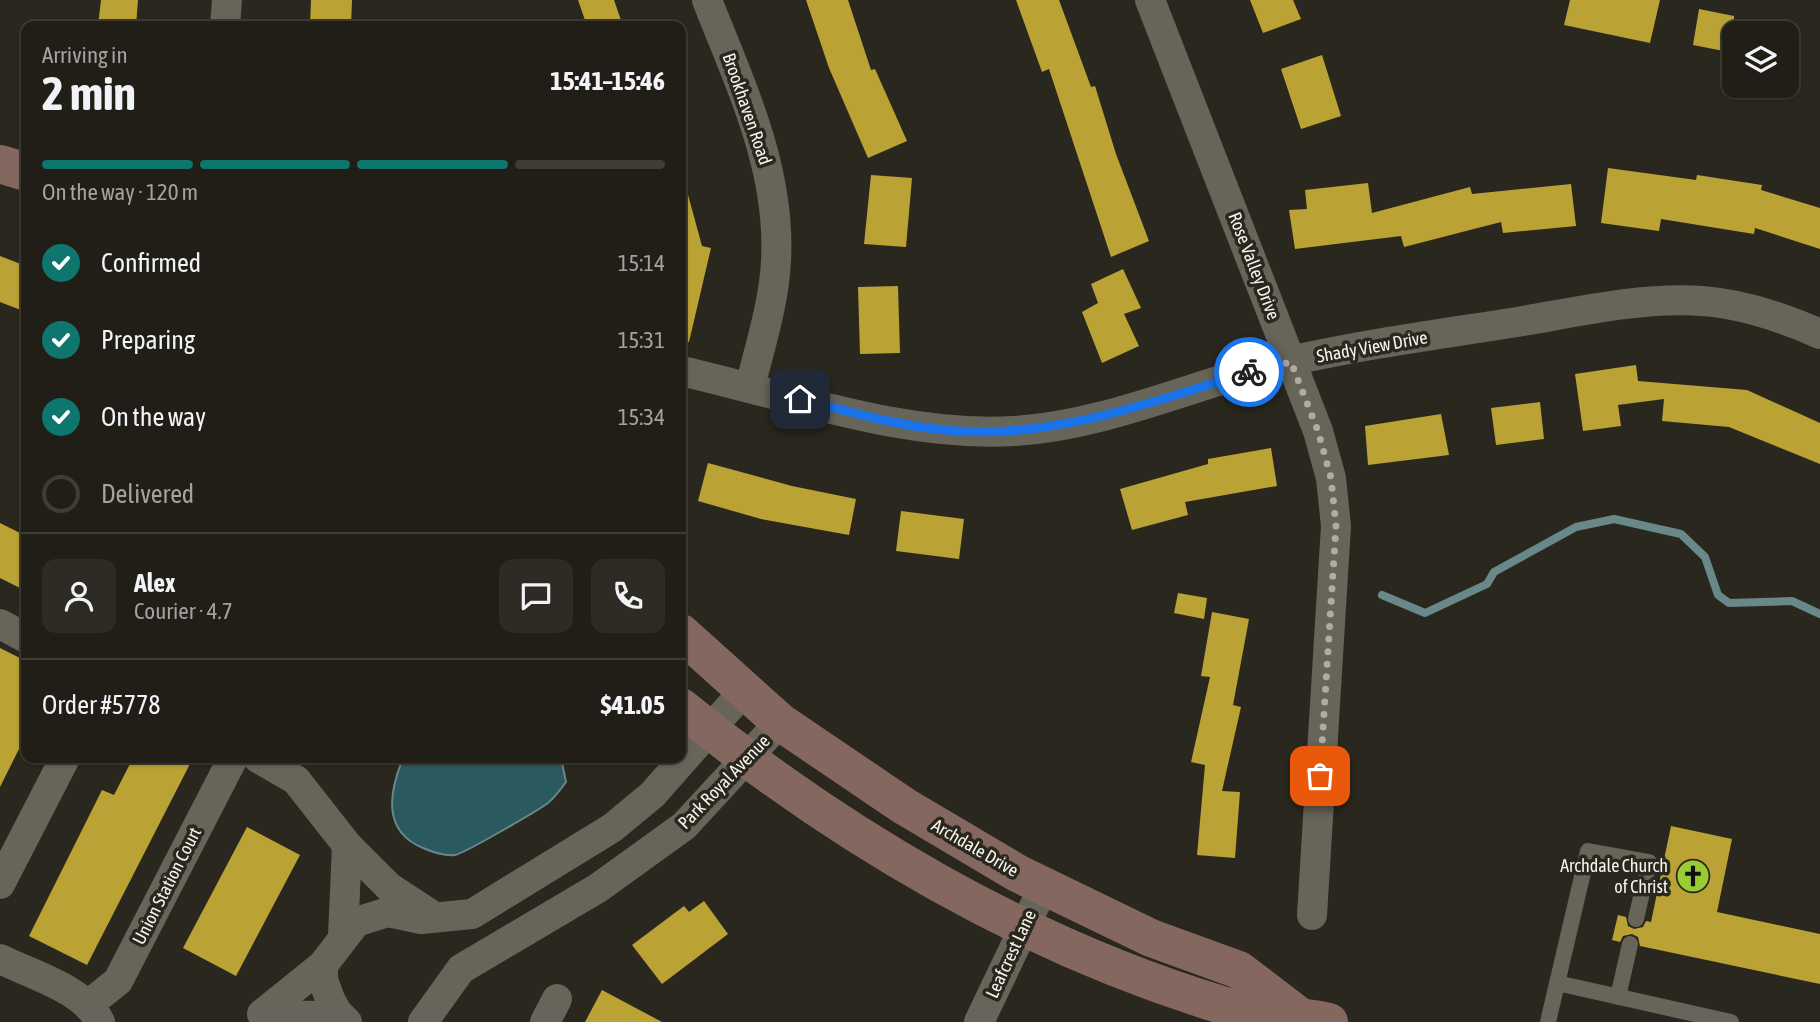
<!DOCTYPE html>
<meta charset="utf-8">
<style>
:root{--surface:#201e16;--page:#2d2b23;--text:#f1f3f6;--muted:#a2a2a1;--line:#3d3c35;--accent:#0f766e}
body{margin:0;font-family:"Asap Condensed",sans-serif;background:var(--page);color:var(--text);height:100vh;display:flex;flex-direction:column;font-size:26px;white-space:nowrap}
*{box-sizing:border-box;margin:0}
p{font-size:23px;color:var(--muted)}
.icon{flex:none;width:38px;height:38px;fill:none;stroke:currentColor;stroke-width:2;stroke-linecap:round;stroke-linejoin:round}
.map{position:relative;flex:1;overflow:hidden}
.side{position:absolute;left:21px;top:21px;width:665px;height:742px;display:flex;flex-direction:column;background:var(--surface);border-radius:14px;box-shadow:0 2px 5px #0004,0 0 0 2px var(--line)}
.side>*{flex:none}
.fabs{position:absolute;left:1722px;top:21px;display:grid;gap:14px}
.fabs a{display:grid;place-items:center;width:77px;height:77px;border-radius:14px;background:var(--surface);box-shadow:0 2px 5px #0004,0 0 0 2px var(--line);font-size:35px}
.pin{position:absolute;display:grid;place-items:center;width:60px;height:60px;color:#fff;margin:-30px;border-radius:14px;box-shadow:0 4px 10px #0006}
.courier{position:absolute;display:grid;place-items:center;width:70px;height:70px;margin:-35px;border:5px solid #1a73e8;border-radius:50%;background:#fff;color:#222;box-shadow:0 2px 9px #0007}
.overview em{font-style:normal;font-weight:700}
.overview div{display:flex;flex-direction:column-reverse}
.overview{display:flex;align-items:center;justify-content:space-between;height:119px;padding:0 21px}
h1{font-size:46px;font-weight:700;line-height:52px}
.bar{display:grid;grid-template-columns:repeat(4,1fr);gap:10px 7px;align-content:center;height:84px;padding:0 21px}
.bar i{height:9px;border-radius:5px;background:var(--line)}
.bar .active{background:var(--accent)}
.bar p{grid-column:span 4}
.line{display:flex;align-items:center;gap:18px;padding:0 21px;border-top:2px solid var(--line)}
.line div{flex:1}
.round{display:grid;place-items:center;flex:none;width:74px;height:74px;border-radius:14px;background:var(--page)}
ol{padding:0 21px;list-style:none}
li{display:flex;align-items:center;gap:21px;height:77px}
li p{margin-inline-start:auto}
li .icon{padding:7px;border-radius:50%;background:var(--accent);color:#fff;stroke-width:4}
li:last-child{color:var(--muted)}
li i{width:38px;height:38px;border:4px solid var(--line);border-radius:50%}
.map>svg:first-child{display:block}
.water{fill:#2b5960;stroke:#68888a;stroke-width:2}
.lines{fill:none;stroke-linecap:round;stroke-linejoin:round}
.stream{stroke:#68888a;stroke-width:8}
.building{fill:#bba234}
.lane{stroke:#676459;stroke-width:16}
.street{stroke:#676459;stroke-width:30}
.secondary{stroke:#846860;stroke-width:38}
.done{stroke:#aeada5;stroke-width:7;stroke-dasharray:0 12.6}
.route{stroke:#1a73e8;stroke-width:9}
.labels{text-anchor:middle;stroke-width:7;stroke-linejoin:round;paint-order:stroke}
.street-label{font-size:18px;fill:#f5f4ed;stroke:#2a281e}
.poi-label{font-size:18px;fill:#f5f4ed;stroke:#2a281e;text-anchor:end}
</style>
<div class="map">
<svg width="1820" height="1022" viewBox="0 0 1820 1022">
<rect width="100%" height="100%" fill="#2a281e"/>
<path class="water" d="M 403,758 L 561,758 L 566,782 C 561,789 555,797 548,803 C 537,811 465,853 455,855 C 445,856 432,852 423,848 C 382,831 389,793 403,758 Z"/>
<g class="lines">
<path class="stream" d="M 1382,595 L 1425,613 L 1487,584 L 1494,572 L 1576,527 L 1614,519 L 1681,534 L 1705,557 L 1718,595 L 1729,603 L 1792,601 L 1820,614"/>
</g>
<path class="building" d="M 101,0 L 138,0 L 136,26 L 98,26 Z
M 311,0 L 352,0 L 351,26 L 310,26 Z
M 578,0 L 614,0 L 623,26 L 587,26 Z
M 806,0 L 848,0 L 871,70 L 875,69 L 907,141 L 868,158 L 829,68 Z
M 1016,0 L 1059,0 L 1091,87 L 1095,86 L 1116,154 L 1149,241 L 1111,257 L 1049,69 L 1042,72 Z
M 1250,0 L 1293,0 L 1301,19 L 1263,33 Z
M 1570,0 L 1660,0 L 1650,43 L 1564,25 Z
M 1699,9 L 1734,16 L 1734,53 L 1693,45 Z
M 1322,55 L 1341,116 L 1301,129 L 1281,69 Z
M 1608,168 L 1696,180 L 1697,175 L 1762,185 L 1761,190 L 1820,208 L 1820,249 L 1755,228 L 1754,234 L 1661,219 L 1659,231 L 1601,223 Z
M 871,175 L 912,178 L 906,247 L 864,244 Z
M 1368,183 L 1372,213 L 1470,187 L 1472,194 L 1571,184 L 1576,226 L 1503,233 L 1501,222 L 1404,247 L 1401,236 L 1295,249 L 1289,210 L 1307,209 L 1305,190 Z
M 687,191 L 702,246 L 711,248 L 689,342 L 681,341 L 681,192 Z
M 0,256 L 26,266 L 26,312 L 0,302 Z
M 1123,269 L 1141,308 L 1124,314 L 1139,346 L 1102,363 L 1082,312 L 1098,303 L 1091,284 Z
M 898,286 L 900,353 L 860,354 L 858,287 Z
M 1636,365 L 1638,381 L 1747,390 L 1820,423 L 1820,464 L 1729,427 L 1662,421 L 1664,399 L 1618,405 L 1621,426 L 1583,431 L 1575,374 Z
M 1540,402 L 1544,439 L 1496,445 L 1491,408 Z
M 1441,414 L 1449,455 L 1368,465 L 1365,426 Z
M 1271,448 L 1277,486 L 1185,502 L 1188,515 L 1132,530 L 1120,489 L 1208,464 L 1208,459 Z
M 708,463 L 792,486 L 856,499 L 849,535 L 761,519 L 698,501 Z
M 901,511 L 964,519 L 959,559 L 896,551 Z
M 0,523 L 26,536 L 26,591 L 0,578 Z
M 1178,593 L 1207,598 L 1204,619 L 1174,613 Z
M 1212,612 L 1249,619 L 1233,705 L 1241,707 L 1222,791 L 1240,792 L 1235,858 L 1197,855 L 1205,765 L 1191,762 L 1210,677 L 1201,676 Z
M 0,648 L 26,661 L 26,735 L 0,787 Z
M 133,758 L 193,758 L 87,965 L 29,936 L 102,790 L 114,795 Z
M 1671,826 L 1732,839 L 1717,912 L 1820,934 L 1820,984 L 1640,946 L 1638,937 L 1632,934 L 1623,936 L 1620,942 L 1612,940 L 1618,915 L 1626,917 L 1628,926 L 1634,929 L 1643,927 L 1646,921 L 1651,922 Z
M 247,827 L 300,855 L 236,976 L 183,948 Z
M 704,901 L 728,934 L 662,984 L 632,945 L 684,906 L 689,912 Z
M 602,990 L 662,1022 L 585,1022 Z"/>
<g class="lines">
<path class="lane" d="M 1557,983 L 1731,1022
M 1618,997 L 1630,944
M 1548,1022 L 1588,851 L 1649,862 L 1636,919"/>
<path class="street" d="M 707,0 C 740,85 781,167 776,261 C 774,303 760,346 750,387
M 1150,0 L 1318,431 L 1331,478 L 1336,526 L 1312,915
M 225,26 L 227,0
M 681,371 C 788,395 903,438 1014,431 C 1101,426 1185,388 1269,366 C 1350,346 1434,335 1517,322 C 1577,312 1640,297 1702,301 C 1744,304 1782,317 1820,334
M 0,624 L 26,638
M 258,758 L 296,780 L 347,845
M 0,884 L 65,758
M 343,937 L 347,845 L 389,887 L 433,916
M 0,959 C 32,975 84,989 100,1022
M 323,965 L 262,1014 L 341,1017
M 89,1004 L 118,981 L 233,758
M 347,1022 L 337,1012 L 330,999 L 323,980 L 323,965 L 356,922 L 388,912 L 421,919 L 472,914 L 612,828 L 652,795 L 744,691
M 423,1022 L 461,969 L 598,888 L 684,826 L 780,722
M 545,1022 L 557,999
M 979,1022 L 1044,886"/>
<path class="secondary" d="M 0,164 L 26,172
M 681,633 L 780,722 L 904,806 L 1017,873 L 1151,938 L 1239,970 L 1298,1015
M 681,707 C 841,837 1026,946 1225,1006 C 1258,1016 1295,1014 1329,1022"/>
</g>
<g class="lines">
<path class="done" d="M 1249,372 L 1291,362 L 1318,431 L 1331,478 L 1336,526 L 1320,776"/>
<path class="route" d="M 800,399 C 851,412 904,428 957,431 C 1057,438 1155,401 1249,372"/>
</g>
<defs>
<symbol id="church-disc" viewBox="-11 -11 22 22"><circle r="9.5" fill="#9acb35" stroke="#2a281e"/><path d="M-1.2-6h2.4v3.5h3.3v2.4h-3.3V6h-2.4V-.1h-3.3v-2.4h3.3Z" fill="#111"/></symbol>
</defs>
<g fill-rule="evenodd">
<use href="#church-disc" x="1674" y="857" width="38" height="38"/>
</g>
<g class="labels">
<g class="street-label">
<text transform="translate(747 109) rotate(71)" y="6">Brookhaven Road</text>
<text transform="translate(1254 266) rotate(69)" y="6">Rose Valley Drive</text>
<text transform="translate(1372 347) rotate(-10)" y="6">Shady View Drive</text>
<text transform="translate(724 782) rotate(-46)" y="6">Park Royal Avenue</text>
<text transform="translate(975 848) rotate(30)" y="6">Archdale Drive</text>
<text transform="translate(167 886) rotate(-63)" y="6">Union Station Court</text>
<text transform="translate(1011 954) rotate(-65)" y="6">Leafcrest Lane</text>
</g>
<g class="poi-label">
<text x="1668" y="872">Archdale Church<tspan x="1668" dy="21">of Christ</tspan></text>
</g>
</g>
</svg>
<div class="fabs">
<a><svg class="icon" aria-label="layers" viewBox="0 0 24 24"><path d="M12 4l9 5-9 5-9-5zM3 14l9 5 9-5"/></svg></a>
</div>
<div class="pin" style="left:1320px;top:776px;background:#ea580c"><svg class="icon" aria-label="bag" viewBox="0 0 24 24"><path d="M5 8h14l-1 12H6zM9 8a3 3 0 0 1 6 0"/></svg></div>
<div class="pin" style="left:800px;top:399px;background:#1f2937"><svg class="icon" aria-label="home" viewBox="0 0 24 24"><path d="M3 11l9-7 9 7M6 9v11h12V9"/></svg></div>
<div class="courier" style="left:1249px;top:372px"><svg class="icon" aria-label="bike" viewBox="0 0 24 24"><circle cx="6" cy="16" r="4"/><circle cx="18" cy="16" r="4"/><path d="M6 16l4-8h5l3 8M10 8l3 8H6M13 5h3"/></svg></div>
<section class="side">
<div class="overview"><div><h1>2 min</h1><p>Arriving in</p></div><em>15:41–15:46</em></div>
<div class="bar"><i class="active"></i><i class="active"></i><i class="active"></i><i></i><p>On the way · 120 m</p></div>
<ol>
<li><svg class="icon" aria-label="check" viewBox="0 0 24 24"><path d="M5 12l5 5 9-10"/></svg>Confirmed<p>15:14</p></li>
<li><svg class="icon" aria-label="check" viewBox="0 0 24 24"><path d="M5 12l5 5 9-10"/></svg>Preparing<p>15:31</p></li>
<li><svg class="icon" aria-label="check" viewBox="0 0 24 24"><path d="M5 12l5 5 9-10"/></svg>On the way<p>15:34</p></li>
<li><i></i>Delivered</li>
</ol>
<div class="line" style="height:126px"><a class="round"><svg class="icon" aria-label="person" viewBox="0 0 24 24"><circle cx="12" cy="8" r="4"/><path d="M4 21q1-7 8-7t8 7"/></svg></a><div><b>Alex</b><p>Courier · 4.7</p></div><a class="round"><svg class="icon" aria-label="chat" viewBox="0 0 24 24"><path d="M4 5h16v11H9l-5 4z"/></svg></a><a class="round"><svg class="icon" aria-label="phone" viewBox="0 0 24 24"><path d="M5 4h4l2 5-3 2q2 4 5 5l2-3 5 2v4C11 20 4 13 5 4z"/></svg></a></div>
<div class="line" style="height:91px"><div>Order #5778</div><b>$41.05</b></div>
</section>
</div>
